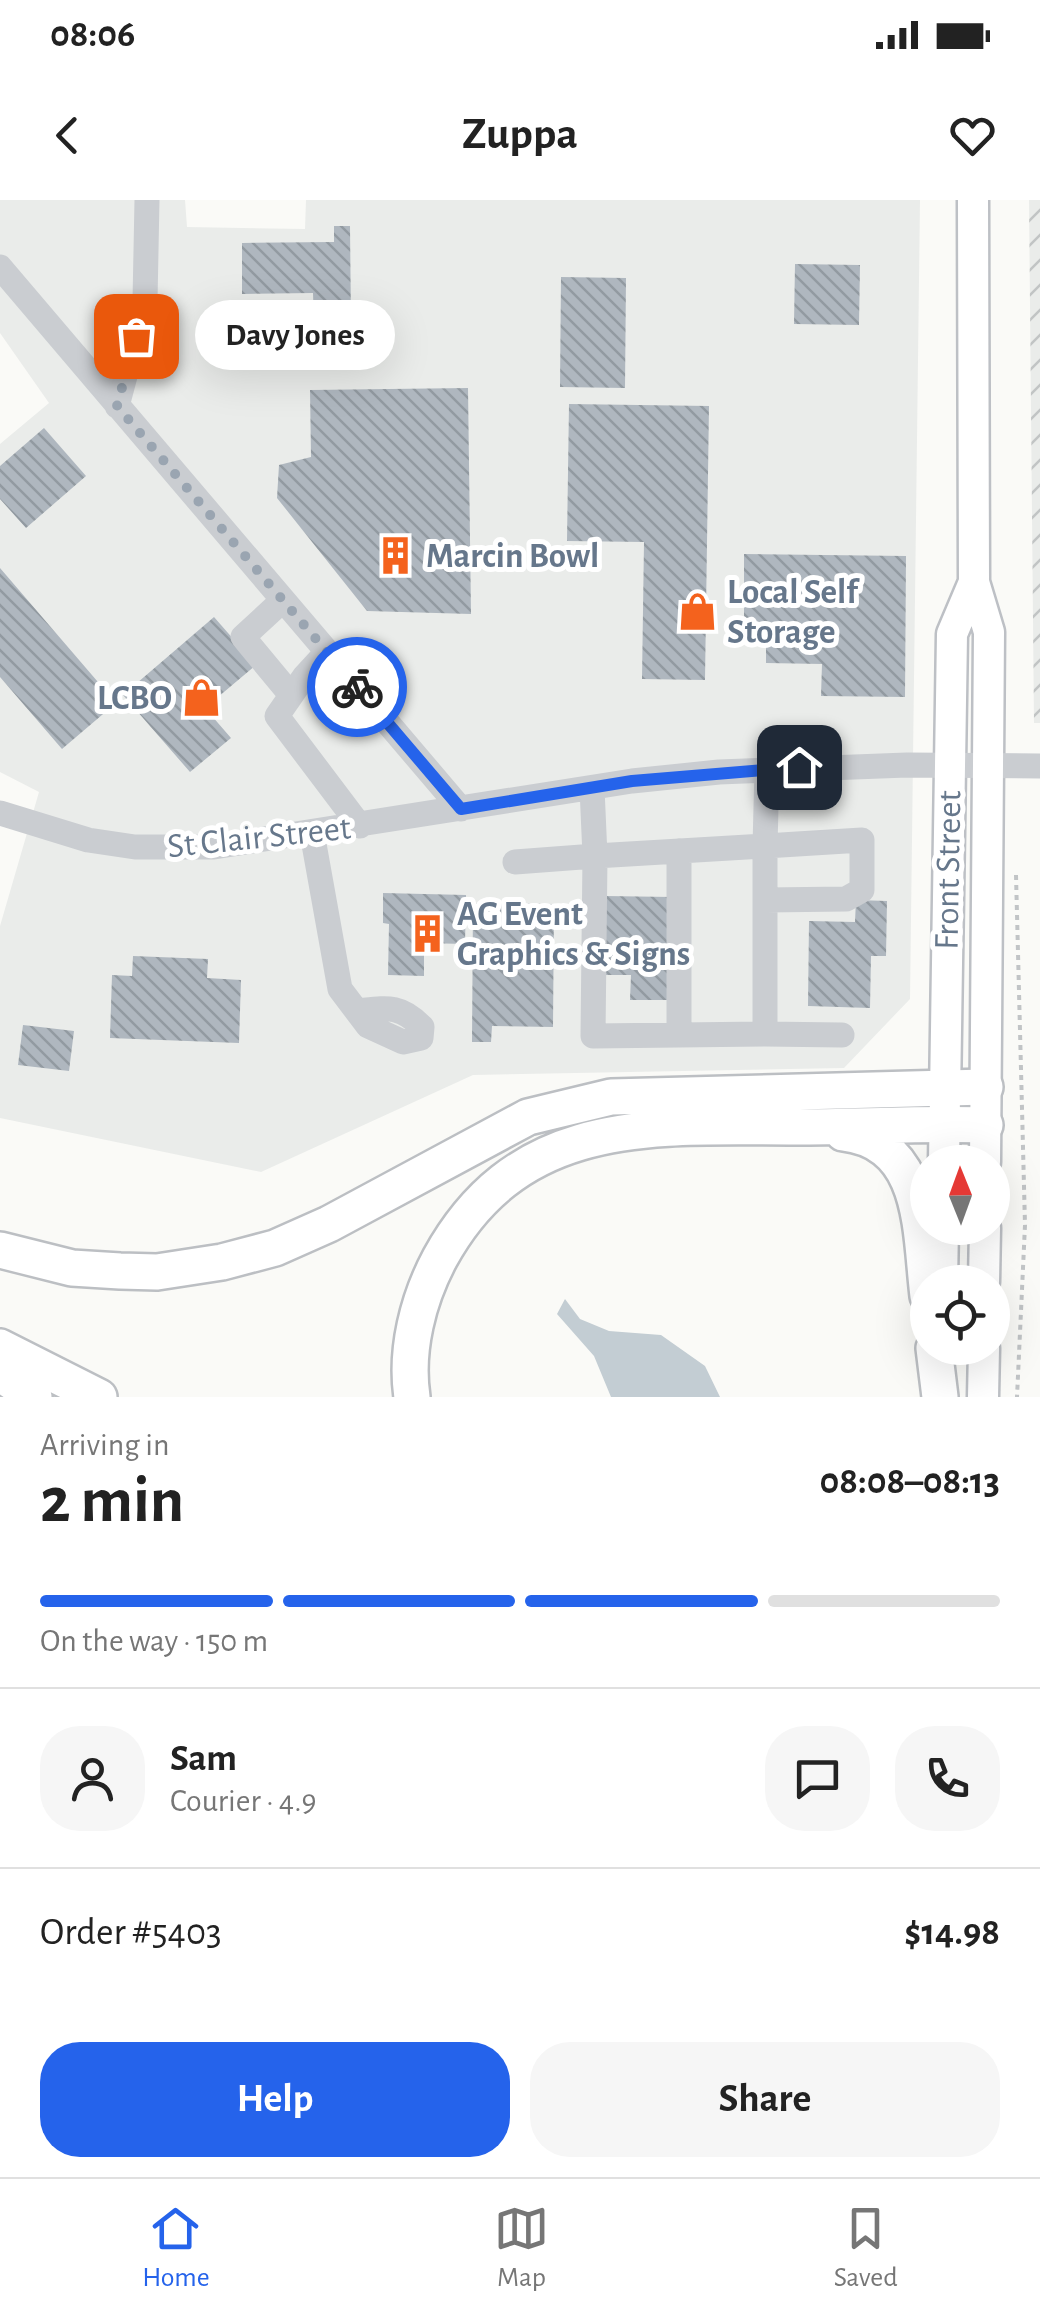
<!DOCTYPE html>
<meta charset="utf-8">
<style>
:root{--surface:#fff;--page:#f6f6f6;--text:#222;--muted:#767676;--line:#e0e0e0;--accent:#2563eb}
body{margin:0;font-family:"Alegreya Sans",sans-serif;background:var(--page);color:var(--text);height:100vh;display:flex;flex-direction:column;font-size:38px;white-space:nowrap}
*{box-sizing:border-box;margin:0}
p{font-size:32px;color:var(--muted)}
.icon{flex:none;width:55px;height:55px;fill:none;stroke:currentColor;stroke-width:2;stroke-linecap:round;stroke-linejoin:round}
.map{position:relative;height:1197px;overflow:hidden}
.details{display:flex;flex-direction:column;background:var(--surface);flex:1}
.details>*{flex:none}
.needle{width:65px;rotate:359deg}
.tools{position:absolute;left:910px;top:945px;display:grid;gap:20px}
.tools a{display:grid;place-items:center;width:100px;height:100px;border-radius:50%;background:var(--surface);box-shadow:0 10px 40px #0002;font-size:50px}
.pin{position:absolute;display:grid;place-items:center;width:85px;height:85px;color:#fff;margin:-42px;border-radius:20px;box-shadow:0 5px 15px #0006}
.courier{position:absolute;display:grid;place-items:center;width:100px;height:100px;margin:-50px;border:8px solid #2563eb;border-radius:50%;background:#fff;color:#222;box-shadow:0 2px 12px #0007}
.bubble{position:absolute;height:70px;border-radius:35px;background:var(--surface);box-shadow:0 10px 40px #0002;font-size:32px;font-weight:700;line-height:70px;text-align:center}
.overview em{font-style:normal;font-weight:700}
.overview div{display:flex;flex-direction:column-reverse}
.overview{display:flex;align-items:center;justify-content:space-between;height:170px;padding:0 40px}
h1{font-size:65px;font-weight:700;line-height:75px}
.bar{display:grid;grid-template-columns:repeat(4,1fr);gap:15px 10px;align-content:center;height:120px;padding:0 40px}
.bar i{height:12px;border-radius:8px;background:var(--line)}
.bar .current{background:var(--accent)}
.bar p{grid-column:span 4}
.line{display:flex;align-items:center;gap:25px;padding:0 40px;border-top:2px solid var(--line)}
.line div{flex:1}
.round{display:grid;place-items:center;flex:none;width:105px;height:105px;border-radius:40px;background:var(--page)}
.cta{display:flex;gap:20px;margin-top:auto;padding:20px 40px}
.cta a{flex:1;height:115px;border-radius:40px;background:var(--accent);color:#fff;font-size:40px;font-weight:700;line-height:115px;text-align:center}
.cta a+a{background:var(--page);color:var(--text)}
.status{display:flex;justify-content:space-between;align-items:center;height:70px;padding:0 50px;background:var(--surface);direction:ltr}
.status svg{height:28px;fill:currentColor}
header{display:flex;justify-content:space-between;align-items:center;height:130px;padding:0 40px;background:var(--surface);font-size:45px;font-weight:700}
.menu{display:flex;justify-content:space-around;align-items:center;height:140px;border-top:2px solid var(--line);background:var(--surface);font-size:28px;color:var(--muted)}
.menu a{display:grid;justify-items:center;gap:5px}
.menu .current{color:var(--accent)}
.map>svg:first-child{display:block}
.built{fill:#eaecea}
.industrial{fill:url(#industrial-furrows)}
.water{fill:#c3cdd3}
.building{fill:url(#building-back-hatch)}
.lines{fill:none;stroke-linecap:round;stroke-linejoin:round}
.major-casing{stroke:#bdc0c5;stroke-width:35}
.highway-casing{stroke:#bcbfc3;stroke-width:40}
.path{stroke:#c1c4c6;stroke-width:4;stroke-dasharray:5 5;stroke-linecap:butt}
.minor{stroke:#cacdd1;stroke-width:25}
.major{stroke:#fff;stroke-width:30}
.highway{stroke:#fff;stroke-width:35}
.done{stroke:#9aa5b1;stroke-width:10;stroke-dasharray:0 18}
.route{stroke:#2563eb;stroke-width:12}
.labels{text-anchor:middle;stroke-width:10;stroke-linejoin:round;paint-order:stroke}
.poi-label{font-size:35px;font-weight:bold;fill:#66778b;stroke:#fff;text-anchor:start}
.street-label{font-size:35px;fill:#66778b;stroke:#fff}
</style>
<div class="status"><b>08:06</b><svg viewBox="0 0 49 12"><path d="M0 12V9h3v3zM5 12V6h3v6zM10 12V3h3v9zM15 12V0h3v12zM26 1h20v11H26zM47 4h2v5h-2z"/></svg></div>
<header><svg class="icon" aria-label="back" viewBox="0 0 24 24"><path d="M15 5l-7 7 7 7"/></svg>Zuppa<svg class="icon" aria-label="heart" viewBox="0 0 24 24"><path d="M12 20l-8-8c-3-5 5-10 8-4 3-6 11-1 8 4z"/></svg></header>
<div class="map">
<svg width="1040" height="1197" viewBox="0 0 1040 1197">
<defs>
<pattern id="industrial-furrows" width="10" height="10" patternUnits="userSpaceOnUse" patternTransform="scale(2.5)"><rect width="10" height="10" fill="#eaecea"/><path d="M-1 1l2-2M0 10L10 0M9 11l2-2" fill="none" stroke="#c1c4c4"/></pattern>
<pattern id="building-back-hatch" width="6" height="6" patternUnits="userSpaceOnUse" patternTransform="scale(2.5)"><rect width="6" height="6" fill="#afb7bf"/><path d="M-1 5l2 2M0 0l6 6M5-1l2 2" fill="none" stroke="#929aa1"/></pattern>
</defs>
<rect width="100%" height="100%" fill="#fafaf7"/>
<path class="built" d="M 0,0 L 185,0 L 187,27 L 305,29 L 306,0 L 920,0 L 910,799 L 844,868 L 473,875 L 261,972 L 0,918 L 0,726 L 39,592 L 0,572 L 0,244 L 49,203 L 0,133 Z"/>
<path class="industrial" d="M 1029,0 L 1040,0 L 1040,523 L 1034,523 Z"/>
<path class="water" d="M 565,1099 L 580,1119 L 609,1131 L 661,1135 L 705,1166 L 720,1197 L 611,1197 L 594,1156 L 557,1114 Z"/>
<path class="building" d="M 334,26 L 350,26 L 351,123 L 314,124 L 313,93 L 242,94 L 242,43 L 334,42 Z
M 795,64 L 860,65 L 859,125 L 794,124 Z
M 561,77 L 626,78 L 625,188 L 560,187 Z
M 468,188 L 471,414 L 367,411 L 277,298 L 279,265 L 311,257 L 310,190 Z
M 569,204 L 709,206 L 705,480 L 642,479 L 644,342 L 567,341 Z
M 44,228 L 86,276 L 26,328 L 0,299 L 0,266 Z
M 744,354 L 906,356 L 905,497 L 821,496 L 822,464 L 766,463 L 766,443 L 744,443 Z
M 0,368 L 116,503 L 62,549 L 0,477 Z
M 214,417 L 256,465 L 205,508 L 231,538 L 190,572 L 123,495 Z
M 383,693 L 466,695 L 465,744 L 424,743 L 424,776 L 388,775 L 389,724 L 383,723 Z
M 605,696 L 672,697 L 670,800 L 630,800 L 631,775 L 604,775 Z
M 856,700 L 887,701 L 886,756 L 871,756 L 870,808 L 808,806 L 809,721 L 855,722 Z
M 473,703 L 554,704 L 553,827 L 492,826 L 491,842 L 472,842 Z
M 133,756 L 208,759 L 207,778 L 241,780 L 239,843 L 110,838 L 112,775 L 132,776 Z
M 23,825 L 74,831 L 69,871 L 18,865 Z"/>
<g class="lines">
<defs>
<path id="major" d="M 973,0 L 974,382 L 989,432 L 985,962
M 944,962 L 952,434 L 974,382
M 942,1082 L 943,1028
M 984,1082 L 985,1028
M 983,1197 L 984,1148"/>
<path id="highway" d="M 843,933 C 926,943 920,1031 928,1096
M 0,1050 L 72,1068 L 120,1071 L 157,1072 L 222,1062 L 275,1048 L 329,1024 L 528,917 L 611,897 L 985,887
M 0,1147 L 99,1197
M 934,1148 L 940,1197
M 0,1173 L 34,1197
M 412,1197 C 405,1150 418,1099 440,1058 C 519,914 654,927 795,927 C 858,927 922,923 985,925"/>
</defs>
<use href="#major" class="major-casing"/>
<use href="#highway" class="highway-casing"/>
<path class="path" d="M 1016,675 L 1025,1025 L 1017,1197"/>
<path class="minor" d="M 0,67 L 461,609
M 117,206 L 145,101 L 147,0
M 283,400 L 243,437 L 291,495
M 327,452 L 304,477 L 277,516 L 360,626
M 592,588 L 595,656 L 765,646 L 767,568
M 0,613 L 88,640 L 135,647 L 214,647 L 632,581 L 719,572 L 907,565 L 1040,566
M 312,633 L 340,789 L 368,826 L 403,842 L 421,838 L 422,827 C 400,804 386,808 357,811
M 515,662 L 595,656 L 593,836 L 765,834 L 765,646 L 862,640 L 862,690 L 846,699 L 766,700
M 765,834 L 842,835
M 679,835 L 679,651"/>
<use href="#major" class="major"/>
<use href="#highway" class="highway"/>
</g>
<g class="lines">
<path class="done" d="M 136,136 L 117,206 L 357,487"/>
<path class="route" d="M 357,487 L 461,609 L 632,581 L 799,567"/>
</g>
<defs>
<symbol id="building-bare" viewBox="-9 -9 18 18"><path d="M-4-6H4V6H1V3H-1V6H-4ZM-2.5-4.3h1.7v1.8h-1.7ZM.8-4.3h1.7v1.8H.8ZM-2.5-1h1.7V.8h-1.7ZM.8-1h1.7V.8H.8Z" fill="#f4621d" stroke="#fff" stroke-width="2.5" paint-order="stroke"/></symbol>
<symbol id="shop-bare" viewBox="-9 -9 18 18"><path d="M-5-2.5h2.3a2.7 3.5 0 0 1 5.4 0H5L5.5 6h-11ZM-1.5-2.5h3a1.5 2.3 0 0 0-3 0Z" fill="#f4621d" stroke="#fff" stroke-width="2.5" paint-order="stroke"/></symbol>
</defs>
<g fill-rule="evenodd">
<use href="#building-bare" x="368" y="328" width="55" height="55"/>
<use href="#shop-bare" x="670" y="384" width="55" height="55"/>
<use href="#shop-bare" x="174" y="470" width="55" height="55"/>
<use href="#building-bare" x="400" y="706" width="55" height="55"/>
</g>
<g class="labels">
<g class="poi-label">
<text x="426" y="367">Marcin Bowl</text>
<text x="727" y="403">Local Self<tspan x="727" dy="40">Storage</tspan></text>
<text x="172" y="509" text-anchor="end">LCBO</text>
<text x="457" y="725">AG Event<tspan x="457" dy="40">Graphics &amp; Signs</tspan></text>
</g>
<g class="street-label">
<text transform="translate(259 636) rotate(-6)" y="12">St Clair Street</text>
<text transform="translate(947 670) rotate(-89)" y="12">Front Street</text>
</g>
</g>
</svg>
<div class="tools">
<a><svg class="needle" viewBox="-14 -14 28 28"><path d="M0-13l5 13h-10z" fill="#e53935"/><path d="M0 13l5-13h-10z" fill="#767676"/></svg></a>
<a><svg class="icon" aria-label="locate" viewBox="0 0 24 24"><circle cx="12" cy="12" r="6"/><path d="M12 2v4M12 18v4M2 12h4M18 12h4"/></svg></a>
</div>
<div class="pin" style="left:136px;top:136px;background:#ea580c"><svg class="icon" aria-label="bag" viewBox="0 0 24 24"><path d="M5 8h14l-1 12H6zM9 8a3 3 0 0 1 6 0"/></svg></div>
<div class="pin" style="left:799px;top:567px;background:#1f2937"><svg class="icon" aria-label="home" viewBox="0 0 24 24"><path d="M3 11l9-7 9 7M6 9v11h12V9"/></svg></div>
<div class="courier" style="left:357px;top:487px"><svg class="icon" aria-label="bike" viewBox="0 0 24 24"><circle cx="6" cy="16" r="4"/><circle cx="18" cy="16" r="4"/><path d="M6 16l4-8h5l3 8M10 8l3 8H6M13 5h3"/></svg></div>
<div class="bubble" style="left:195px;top:100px;width:200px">Davy Jones</div>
</div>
<section class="details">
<div class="overview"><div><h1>2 min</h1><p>Arriving in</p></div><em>08:08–08:13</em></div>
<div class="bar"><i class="current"></i><i class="current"></i><i class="current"></i><i></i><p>On the way · 150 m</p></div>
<div class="line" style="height:180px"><a class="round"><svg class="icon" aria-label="person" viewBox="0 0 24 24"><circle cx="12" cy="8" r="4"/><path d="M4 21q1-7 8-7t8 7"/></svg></a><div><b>Sam</b><p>Courier · 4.9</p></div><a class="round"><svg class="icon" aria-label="chat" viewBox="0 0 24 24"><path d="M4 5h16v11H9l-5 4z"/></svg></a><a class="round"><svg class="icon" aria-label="phone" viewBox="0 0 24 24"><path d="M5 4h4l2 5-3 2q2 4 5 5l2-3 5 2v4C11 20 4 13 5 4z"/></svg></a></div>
<div class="line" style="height:130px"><div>Order #5403</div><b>$14.98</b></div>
<div class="cta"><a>Help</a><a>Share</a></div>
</section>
<nav class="menu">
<a class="current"><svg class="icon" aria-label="home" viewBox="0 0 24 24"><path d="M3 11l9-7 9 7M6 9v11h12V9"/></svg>Home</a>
<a><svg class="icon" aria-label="map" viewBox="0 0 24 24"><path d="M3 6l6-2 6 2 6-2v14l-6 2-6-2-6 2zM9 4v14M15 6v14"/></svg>Map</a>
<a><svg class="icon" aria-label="saved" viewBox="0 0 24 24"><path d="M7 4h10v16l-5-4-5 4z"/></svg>Saved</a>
</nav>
